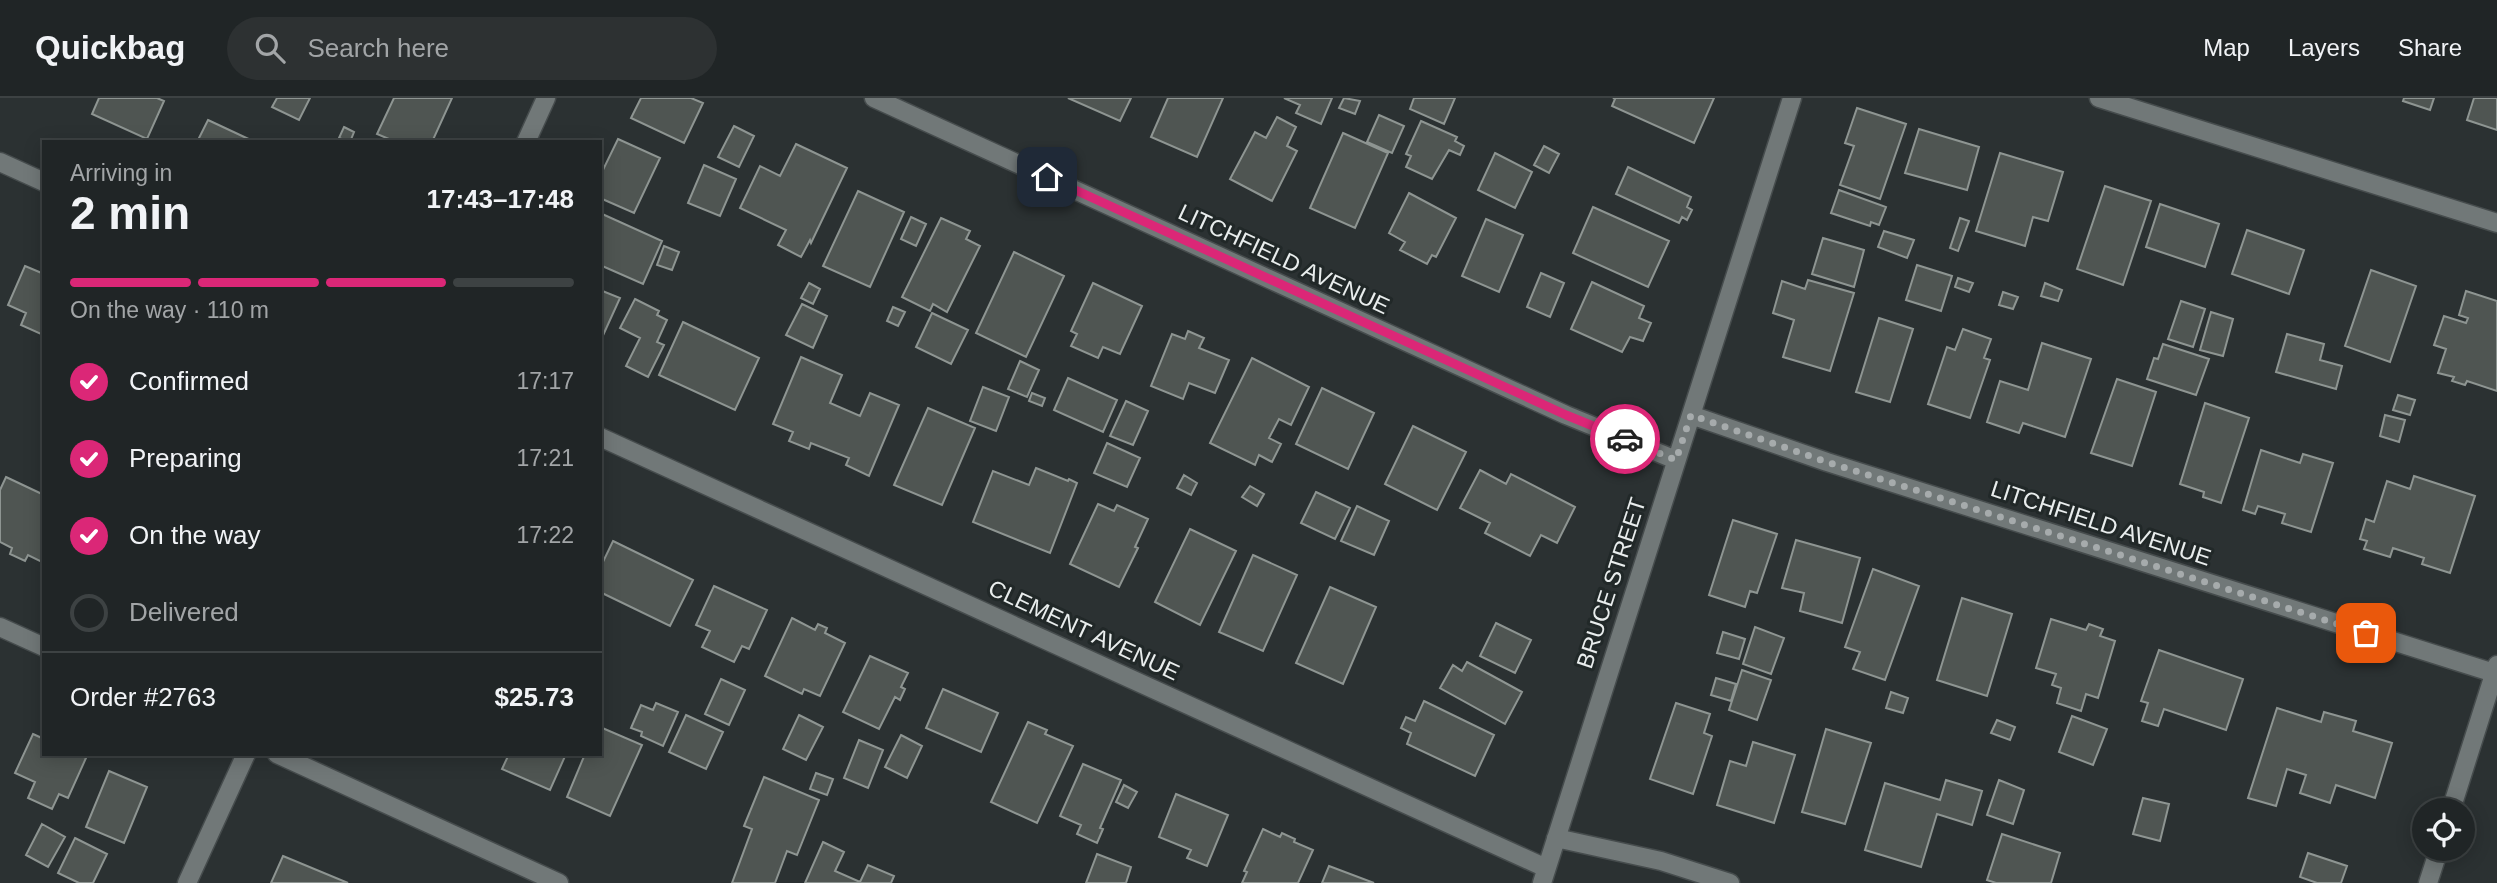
<!DOCTYPE html>
<meta charset="utf-8">
<style>
:root{--surface:#202526;--page:#2d3132;--text:#f1f3f6;--muted:#a2a5a7;--line:#3d4243;--accent:#db2777}
body{margin:0;font-family:Arial,sans-serif;background:var(--page);color:var(--text);height:100vh;display:flex;flex-direction:column;font-size:26px;white-space:nowrap}
*{box-sizing:border-box;margin:0}
p{font-size:23px;color:var(--muted)}
.icon{flex:none;width:38px;height:38px;fill:none;stroke:currentColor;stroke-width:2;stroke-linecap:round;stroke-linejoin:round}
.map{position:relative;flex:1;overflow:hidden}
.panel{position:absolute;left:42px;top:42px;width:560px;height:616px;display:flex;flex-direction:column;background:var(--surface);border-radius:0px;box-shadow:0 4px 18px #0003,0 0 0 2px var(--line)}
.panel>*{flex:none}
.fabs{position:absolute;left:2412px;top:700px;display:grid;gap:14px}
.fabs a{display:grid;place-items:center;width:63px;height:63px;border-radius:50%;background:var(--surface);box-shadow:0 4px 18px #0003,0 0 0 2px var(--line);font-size:35px}
.pin{position:absolute;display:grid;place-items:center;width:60px;height:60px;color:#fff;margin:-30px;border-radius:14px;box-shadow:0 4px 10px #0006}
.courier{position:absolute;display:grid;place-items:center;width:70px;height:70px;margin:-35px;border:5px solid #db2777;border-radius:50%;background:#fff;color:#222;box-shadow:0 2px 9px #0007}
.head em{font-style:normal;font-weight:600}
.head div{display:flex;flex-direction:column-reverse}
.head{display:flex;align-items:center;justify-content:space-between;height:119px;padding:0 28px}
h1{font-size:46px;font-weight:600;line-height:52px}
.bar{display:grid;grid-template-columns:repeat(4,1fr);gap:10px 7px;align-content:center;height:84px;padding:0 28px}
.bar i{height:9px;border-radius:5px;background:var(--line)}
.bar .current{background:var(--accent)}
.bar p{grid-column:span 4}
.line{display:flex;align-items:center;gap:18px;padding:0 28px;border-top:2px solid var(--line)}
.line div{flex:1}
ol{padding:0 28px;list-style:none}
li{display:flex;align-items:center;gap:21px;height:77px}
li p{margin-inline-start:auto}
li .icon{padding:7px;border-radius:50%;background:var(--accent);color:#fff;stroke-width:4}
li:last-child{color:var(--muted)}
li i{width:38px;height:38px;border:4px solid var(--line);border-radius:50%}
header{display:flex;align-items:center;gap:42px;box-sizing:border-box;height:98px;padding:0 35px;background:var(--surface);border-bottom:2px solid var(--line)}
header strong{font-size:33px}
nav{display:flex;gap:38px;margin-inline-start:auto;font-size:24px}
.search{width:490px;height:63px;background:var(--page);display:flex;align-items:center;gap:18px;box-sizing:border-box;padding:0 24px;border-radius:38px;color:var(--muted);font-size:26px}
.map>svg:first-child{display:block}
.building{fill:#4f5552;stroke:#8e9592;stroke-width:2}
.lines{fill:none;stroke-linecap:round;stroke-linejoin:round}
.minor-casing{stroke:#464c4d;stroke-width:21}
.minor{stroke:#717878;stroke-width:18}
.done{stroke:#a6abac;stroke-width:7;stroke-dasharray:0 12.6}
.route{stroke:#db2777;stroke-width:9}
.labels{text-anchor:middle;stroke-width:6;stroke-linejoin:round;paint-order:stroke}
.street-label{font-size:23px;fill:#e9eded;stroke:#212828}
</style>
<header>
<strong>Quickbag</strong>
<div class="search"><svg class="icon" aria-label="search" viewBox="0 0 24 24"><circle cx="10" cy="10" r="6"/><path d="M15 15l6 6"/></svg>Search here</div>
<nav><a>Map</a><a>Layers</a><a>Share</a></nav>
</header>
<div class="map">
<svg width="2497" height="785" viewBox="0 0 2497 785">
<rect width="100%" height="100%" fill="#2b3132"/>
<path class="building" d="M 99,0 L 157,0 L 164,3 L 147,41 L 92,16 Z
M 277,0 L 310,0 L 299,22 L 272,9 Z
M 394,0 L 452,0 L 432,44 L 396,44 L 377,36 Z
M 641,0 L 691,0 L 703,5 L 684,45 L 631,20 Z
M 1068,0 L 1131,0 L 1120,23 Z
M 1168,0 L 1223,0 L 1197,59 L 1151,39 Z
M 1284,0 L 1332,0 L 1321,26 L 1296,15 L 1300,7 Z
M 1344,0 L 1360,3 L 1355,16 L 1339,10 Z
M 1414,0 L 1455,0 L 1444,26 L 1410,11 Z
M 1613,0 L 1714,0 L 1694,45 L 1612,8 L 1615,1 Z
M 2404,0 L 2434,0 L 2430,12 L 2403,3 Z
M 2474,0 L 2497,0 L 2497,32 L 2467,22 Z
M 1857,10 L 1906,26 L 1880,101 L 1840,87 L 1854,48 L 1845,45 Z
M 1379,17 L 1404,28 L 1392,55 L 1367,44 Z
M 1277,19 L 1296,29 L 1287,48 L 1297,53 L 1272,103 L 1230,81 L 1255,34 L 1266,40 Z
M 208,22 L 255,44 L 197,44 Z
M 1421,23 L 1457,39 L 1455,43 L 1464,48 L 1460,57 L 1449,52 L 1432,81 L 1406,69 L 1411,58 L 1406,56 Z
M 734,28 L 754,38 L 739,69 L 718,59 Z
M 344,29 L 354,34 L 350,44 L 339,40 Z
M 1919,31 L 1979,49 L 1967,92 L 1905,75 Z
M 1343,35 L 1388,55 L 1355,130 L 1310,110 Z
M 618,41 L 660,60 L 634,115 L 600,100 L 600,78 Z
M 796,46 L 847,70 L 811,145 L 810,142 L 801,159 L 778,147 L 786,132 L 740,110 L 760,68 L 780,78 Z
M 1544,48 L 1559,56 L 1549,75 L 1534,67 Z
M 1495,55 L 1532,74 L 1515,110 L 1478,92 Z
M 2000,55 L 2063,74 L 2048,123 L 2033,119 L 2025,148 L 1976,133 Z
M 704,67 L 736,81 L 720,118 L 688,105 Z
M 1628,69 L 1691,99 L 1687,109 L 1692,112 L 1687,122 L 1682,119 L 1679,125 L 1616,96 Z
M 2105,88 L 2151,103 L 2123,187 L 2077,171 Z
M 1839,92 L 1886,109 L 1879,127 L 1871,124 L 1870,128 L 1831,115 Z
M 858,93 L 904,114 L 870,189 L 823,168 Z
M 1409,95 L 1456,120 L 1436,159 L 1432,157 L 1427,166 L 1400,152 L 1405,144 L 1389,135 Z
M 2160,106 L 2219,126 L 2205,169 L 2146,149 Z
M 1593,109 L 1669,143 L 1648,189 L 1573,155 Z
M 600,115 L 662,143 L 643,186 L 600,167 Z
M 911,119 L 926,126 L 916,148 L 901,141 Z
M 941,120 L 970,133 L 966,141 L 980,148 L 947,214 L 933,206 L 930,213 L 902,199 Z
M 1960,120 L 1969,123 L 1958,153 L 1950,150 Z
M 1486,121 L 1523,137 L 1499,194 L 1462,178 Z
M 2247,132 L 2304,152 L 2289,196 L 2232,176 Z
M 1884,133 L 1914,142 L 1907,160 L 1878,149 Z
M 1823,140 L 1864,152 L 1854,189 L 1812,176 Z
M 664,148 L 679,154 L 672,172 L 657,167 Z
M 1014,154 L 1064,178 L 1026,259 L 976,235 Z
M 1917,167 L 1952,178 L 1941,213 L 1906,202 Z
M 25,168 L 44,176 L 44,229 L 41,236 L 21,227 L 26,215 L 8,207 Z
M 2371,172 L 2416,188 L 2390,264 L 2345,248 Z
M 1541,175 L 1564,185 L 1550,219 L 1527,209 Z
M 1958,180 L 1973,185 L 1969,194 L 1955,189 Z
M 1808,182 L 1854,195 L 1830,273 L 1783,259 L 1794,222 L 1773,215 L 1782,183 L 1805,191 Z
M 1592,184 L 1644,208 L 1639,220 L 1651,225 L 1643,243 L 1630,239 L 1622,254 L 1571,231 Z
M 809,185 L 820,191 L 813,206 L 801,200 Z
M 1093,185 L 1142,208 L 1120,256 L 1103,249 L 1098,260 L 1071,248 L 1077,236 L 1071,233 Z
M 2045,185 L 2062,192 L 2058,203 L 2041,198 Z
M 600,192 L 620,200 L 600,244 Z
M 2466,193 L 2497,203 L 2497,293 L 2467,283 L 2465,287 L 2452,283 L 2454,279 L 2438,275 L 2446,251 L 2434,247 L 2444,218 L 2466,225 L 2468,220 L 2459,217 Z
M 2003,194 L 2018,199 L 2013,211 L 1999,207 Z
M 635,201 L 659,213 L 657,217 L 667,222 L 657,244 L 664,247 L 648,279 L 626,268 L 640,240 L 620,230 Z
M 2181,203 L 2205,211 L 2193,249 L 2168,241 Z
M 802,206 L 827,218 L 813,250 L 786,237 Z
M 893,209 L 905,214 L 898,228 L 887,223 Z
M 2211,214 L 2233,221 L 2223,258 L 2200,252 Z
M 932,215 L 968,232 L 951,266 L 916,249 Z
M 1879,220 L 1913,231 L 1890,304 L 1856,294 Z
M 683,224 L 759,260 L 735,312 L 659,277 Z
M 1963,231 L 1991,241 L 1984,260 L 1990,262 L 1970,320 L 1928,306 L 1947,249 L 1955,252 Z
M 1188,233 L 1204,240 L 1199,250 L 1229,262 L 1215,295 L 1189,285 L 1183,301 L 1151,288 L 1172,236 L 1185,241 Z
M 2287,236 L 2324,246 L 2320,262 L 2342,268 L 2336,291 L 2276,274 Z
M 2042,245 L 2091,261 L 2065,339 L 2023,325 L 2019,335 L 1987,324 L 2000,283 L 2028,292 Z
M 2163,246 L 2209,261 L 2196,297 L 2147,281 L 2154,260 L 2158,261 Z
M 801,259 L 842,277 L 830,305 L 860,318 L 870,295 L 899,307 L 869,378 L 846,367 L 849,360 L 811,345 L 809,351 L 789,343 L 793,334 L 773,326 Z
M 1252,260 L 1309,289 L 1291,327 L 1279,321 L 1269,340 L 1281,346 L 1272,364 L 1259,357 L 1255,367 L 1210,345 Z
M 1020,263 L 1039,272 L 1027,299 L 1008,291 Z
M 1068,280 L 1117,302 L 1103,334 L 1054,312 Z
M 2117,281 L 2156,294 L 2132,368 L 2091,355 Z
M 983,289 L 1009,299 L 996,333 L 970,323 Z
M 1322,290 L 1374,315 L 1348,371 L 1296,346 Z
M 1032,295 L 1045,300 L 1042,308 L 1029,303 Z
M 2398,297 L 2415,302 L 2410,317 L 2393,312 Z
M 1126,303 L 1148,313 L 1133,347 L 1110,338 Z
M 2205,305 L 2249,320 L 2221,405 L 2203,399 L 2204,394 L 2180,386 Z
M 928,310 L 975,330 L 942,407 L 894,387 Z
M 2385,317 L 2405,322 L 2399,344 L 2380,338 Z
M 1413,328 L 1466,354 L 1437,412 L 1385,386 Z
M 1107,345 L 1140,360 L 1127,389 L 1094,375 Z
M 2261,352 L 2300,365 L 2303,356 L 2333,365 L 2311,434 L 2282,425 L 2285,416 L 2258,408 L 2255,416 L 2243,412 Z
M 1036,370 L 1068,383 L 1069,381 L 1077,385 L 1050,455 L 973,424 L 993,373 L 1029,387 Z
M 1480,372 L 1506,386 L 1511,376 L 1575,409 L 1557,445 L 1541,437 L 1530,458 L 1485,435 L 1490,425 L 1460,410 Z
M 1184,377 L 1197,385 L 1191,397 L 1177,390 Z
M 2414,378 L 2475,398 L 2450,475 L 2422,466 L 2424,460 L 2393,450 L 2390,459 L 2364,451 L 2367,443 L 2360,441 L 2366,421 L 2374,424 L 2387,383 L 2410,391 Z
M 6,379 L 44,397 L 44,465 L 28,457 L 25,463 L 10,456 L 12,450 L 0,444 L 0,392 Z
M 1250,388 L 1264,396 L 1257,408 L 1242,399 Z
M 1316,394 L 1350,410 L 1335,441 L 1301,425 Z
M 1098,406 L 1114,413 L 1117,407 L 1148,421 L 1135,449 L 1138,450 L 1119,489 L 1070,466 Z
M 1357,408 L 1389,423 L 1374,457 L 1341,443 Z
M 1733,422 L 1777,436 L 1757,495 L 1750,493 L 1745,509 L 1709,497 Z
M 1190,431 L 1236,453 L 1200,527 L 1155,504 Z
M 1796,442 L 1860,460 L 1842,525 L 1800,513 L 1804,495 L 1782,490 Z
M 613,443 L 693,482 L 670,528 L 600,494 L 600,470 Z
M 1253,457 L 1297,477 L 1263,553 L 1219,534 Z
M 1873,471 L 1919,488 L 1885,582 L 1853,571 L 1860,554 L 1845,549 Z
M 714,488 L 767,512 L 749,551 L 742,548 L 734,564 L 702,549 L 710,533 L 696,527 Z
M 1330,489 L 1376,509 L 1343,586 L 1296,565 Z
M 1962,500 L 2012,516 L 1987,598 L 1937,582 Z
M 792,520 L 815,532 L 818,526 L 827,530 L 825,535 L 845,545 L 820,598 L 804,591 L 802,596 L 765,578 Z
M 2051,521 L 2086,532 L 2089,526 L 2103,531 L 2100,538 L 2115,543 L 2098,600 L 2086,596 L 2081,613 L 2057,605 L 2061,590 L 2052,587 L 2056,576 L 2036,570 Z
M 1496,525 L 1531,542 L 1515,575 L 1480,558 Z
M 1755,529 L 1784,540 L 1771,576 L 1743,566 Z
M 1723,534 L 1745,541 L 1739,561 L 1717,555 Z
M 2159,552 L 2243,581 L 2226,632 L 2164,611 L 2158,628 L 2142,623 L 2148,605 L 2141,603 Z
M 870,558 L 908,575 L 901,589 L 905,591 L 900,602 L 895,599 L 879,631 L 843,614 Z
M 1467,564 L 1522,594 L 1505,626 L 1440,590 L 1453,567 L 1462,573 Z
M 1742,572 L 1771,582 L 1757,622 L 1729,612 Z
M 1716,580 L 1736,586 L 1731,603 L 1711,597 Z
M 721,581 L 745,592 L 729,627 L 705,616 Z
M 943,591 L 998,615 L 981,654 L 926,630 Z
M 1891,594 L 1908,600 L 1903,615 L 1886,610 Z
M 1424,603 L 1494,637 L 1475,678 L 1407,646 L 1411,635 L 1401,630 L 1406,619 L 1415,623 Z
M 656,605 L 678,614 L 663,648 L 641,638 L 642,634 L 631,630 L 641,607 L 653,612 Z
M 1676,605 L 1710,616 L 1704,635 L 1712,638 L 1693,696 L 1650,681 Z
M 2277,610 L 2321,624 L 2324,614 L 2356,623 L 2353,633 L 2392,645 L 2375,700 L 2336,687 L 2330,705 L 2300,695 L 2306,677 L 2287,671 L 2276,708 L 2248,700 Z
M 686,617 L 723,634 L 706,671 L 669,654 Z
M 799,617 L 823,629 L 806,662 L 783,651 Z
M 2072,618 L 2107,631 L 2093,667 L 2059,654 Z
M 1997,622 L 2015,629 L 2010,642 L 1991,635 Z
M 1028,624 L 1047,632 L 1045,636 L 1073,648 L 1037,725 L 991,704 Z
M 600,629 L 642,647 L 610,718 L 567,699 L 585,656 L 600,656 Z
M 1826,631 L 1871,645 L 1845,726 L 1802,714 Z
M 33,636 L 44,641 L 44,656 L 78,656 L 86,660 L 68,700 L 59,696 L 52,711 L 28,700 L 35,684 L 15,675 Z
M 901,637 L 922,648 L 907,680 L 885,669 Z
M 859,642 L 883,652 L 868,690 L 844,680 Z
M 1753,644 L 1795,657 L 1774,725 L 1717,707 L 1730,663 L 1746,668 Z
M 509,656 L 566,656 L 550,692 L 502,671 Z
M 1083,666 L 1121,682 L 1100,730 L 1103,731 L 1097,745 L 1077,736 L 1081,727 L 1060,718 Z
M 109,673 L 147,689 L 124,745 L 86,729 Z
M 816,675 L 833,681 L 827,697 L 810,691 Z
M 764,679 L 819,702 L 797,757 L 787,753 L 775,785 L 732,785 L 752,731 L 744,728 Z
M 1946,682 L 1982,693 L 1972,727 L 1937,716 L 1921,769 L 1865,752 L 1885,685 L 1940,702 Z
M 1999,682 L 2024,692 L 2013,726 L 1987,717 Z
M 1124,687 L 1137,694 L 1128,710 L 1116,704 Z
M 1176,696 L 1228,717 L 1207,768 L 1187,760 L 1191,752 L 1159,739 Z
M 2143,700 L 2169,706 L 2160,743 L 2133,736 Z
M 42,726 L 65,739 L 48,769 L 26,757 Z
M 1263,731 L 1280,739 L 1282,735 L 1295,741 L 1294,744 L 1313,752 L 1298,785 L 1242,785 L 1247,774 L 1244,773 Z
M 2002,736 L 2060,755 L 2051,785 L 1996,785 L 1987,782 Z
M 75,740 L 107,756 L 93,785 L 79,785 L 58,775 Z
M 823,744 L 844,754 L 835,773 L 860,784 L 868,767 L 894,778 L 891,785 L 805,785 Z
M 2308,755 L 2347,768 L 2341,785 L 2317,785 L 2300,779 Z
M 1097,756 L 1131,769 L 1126,785 L 1086,785 Z
M 283,758 L 348,785 L 271,785 Z
M 1329,768 L 1374,785 L 1322,785 Z"/>
<g class="lines">
<defs>
<path id="minor" d="M 874,0 L 1566,317 L 1676,362
M 2099,0 L 2497,125
M 526,44 L 546,0
M 0,64 L 44,84
M 1691,317 L 1827,364 L 2497,576
M 600,339 L 1546,770
M 0,529 L 44,549
M 277,656 L 559,785
M 2451,712 L 2497,567
M 1556,740 L 1661,763 L 1730,785
M 187,785 L 246,656
M 1542,785 L 1792,0
M 2428,785 L 2439,751"/>
</defs>
<use href="#minor" class="minor-casing"/>
<use href="#minor" class="minor"/>
</g>
<g class="lines">
<path class="done" d="M 1625,341 L 1676,362 L 1691,317 L 1827,364 L 2366,535"/>
<path class="route" d="M 1047,79 L 1566,317 L 1625,341"/>
</g>
<g class="labels">
<g class="street-label">
<text transform="translate(1284 161) rotate(25)" y="8">LITCHFIELD AVENUE</text>
<text transform="translate(2101 425) rotate(18)" y="8">LITCHFIELD AVENUE</text>
<text transform="translate(1611 485) rotate(-72)" y="8">BRUCE STREET</text>
<text transform="translate(1084 532) rotate(25)" y="8">CLEMENT AVENUE</text>
</g>
</g>
</svg>
<div class="fabs">
<a><svg class="icon" aria-label="locate" viewBox="0 0 24 24"><circle cx="12" cy="12" r="6"/><path d="M12 2v4M12 18v4M2 12h4M18 12h4"/></svg></a>
</div>
<div class="pin" style="left:2366px;top:535px;background:#ea580c"><svg class="icon" aria-label="bag" viewBox="0 0 24 24"><path d="M5 8h14l-1 12H6zM9 8a3 3 0 0 1 6 0"/></svg></div>
<div class="pin" style="left:1047px;top:79px;background:#1f2937"><svg class="icon" aria-label="home" viewBox="0 0 24 24"><path d="M3 11l9-7 9 7M6 9v11h12V9"/></svg></div>
<div class="courier" style="left:1625px;top:341px"><svg class="icon" aria-label="car" viewBox="0 0 24 24"><path d="M5 17H2v-5l4-1 3-4h7l3 4 3 1v5h-3M9 17h6M6 11h13"/><circle cx="7" cy="17" r="2"/><circle cx="17" cy="17" r="2"/></svg></div>
<section class="panel">
<div class="head"><div><h1>2 min</h1><p>Arriving in</p></div><em>17:43–17:48</em></div>
<div class="bar"><i class="current"></i><i class="current"></i><i class="current"></i><i></i><p>On the way · 110 m</p></div>
<ol>
<li><svg class="icon" aria-label="check" viewBox="0 0 24 24"><path d="M5 12l5 5 9-10"/></svg>Confirmed<p>17:17</p></li>
<li><svg class="icon" aria-label="check" viewBox="0 0 24 24"><path d="M5 12l5 5 9-10"/></svg>Preparing<p>17:21</p></li>
<li><svg class="icon" aria-label="check" viewBox="0 0 24 24"><path d="M5 12l5 5 9-10"/></svg>On the way<p>17:22</p></li>
<li><i></i>Delivered</li>
</ol>
<div class="line" style="height:91px"><div>Order #2763</div><b>$25.73</b></div>
</section>
</div>
